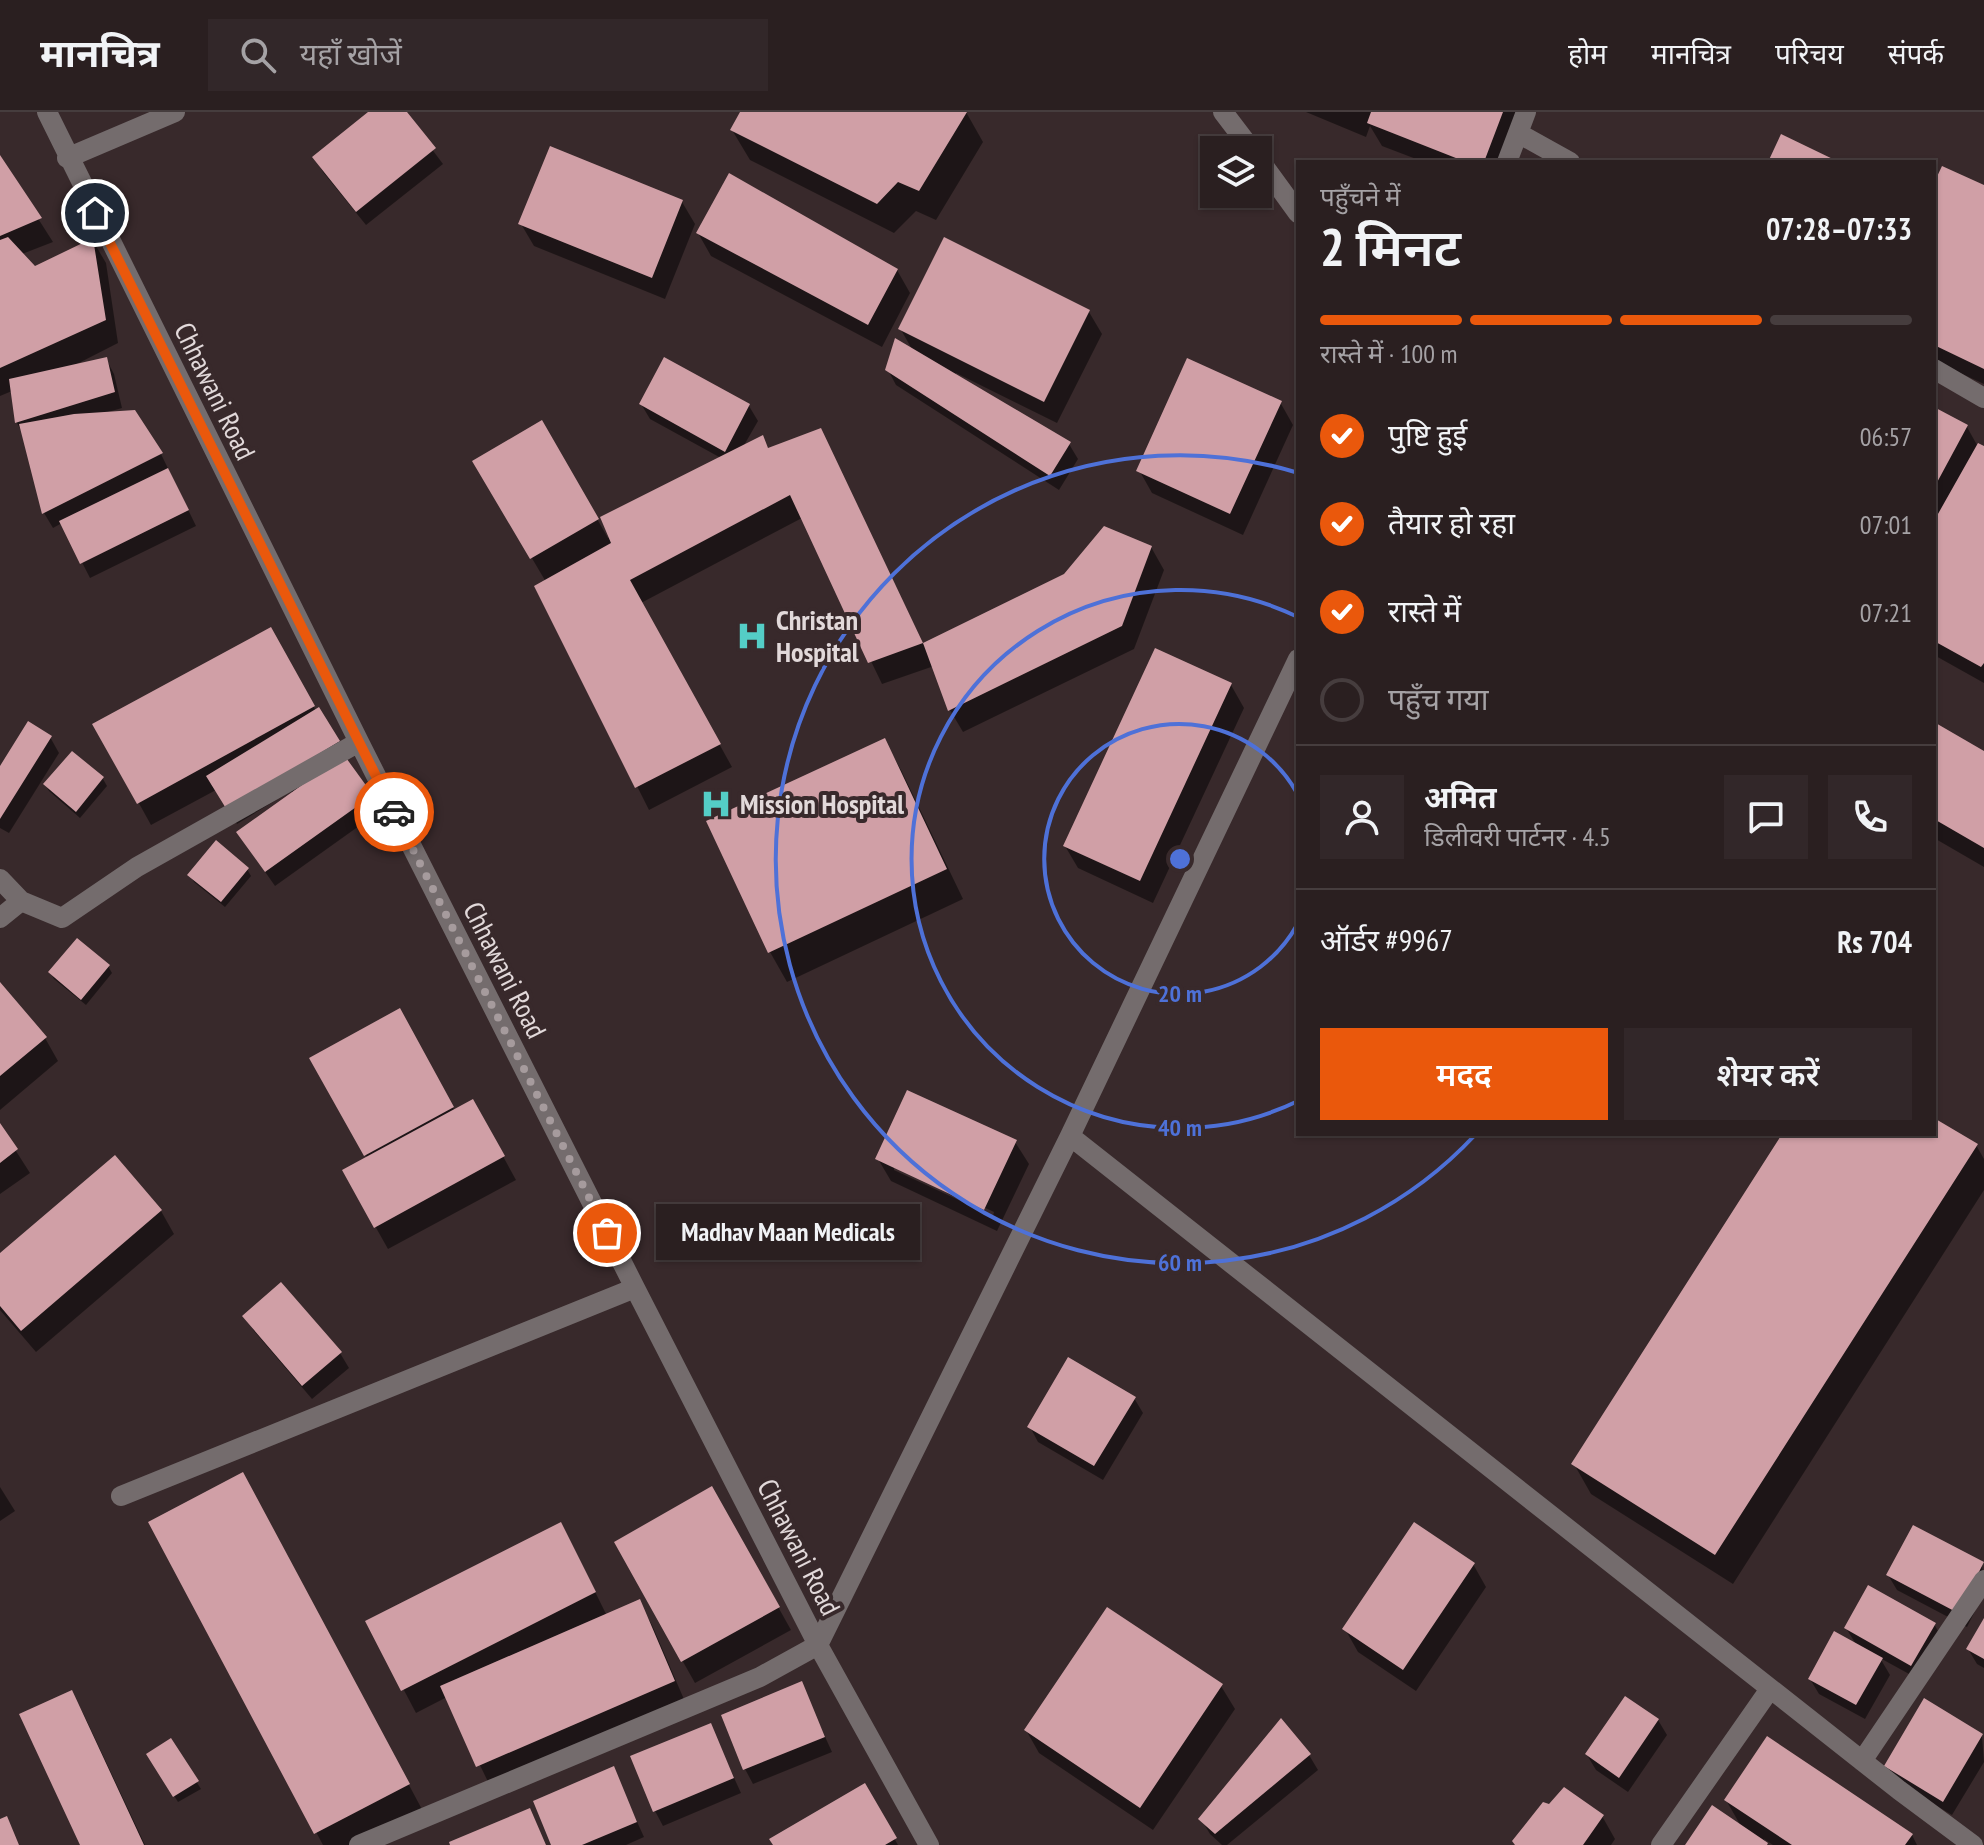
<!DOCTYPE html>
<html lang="hi">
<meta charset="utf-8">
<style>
:root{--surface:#2a1f20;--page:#322729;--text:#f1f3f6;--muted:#a5a2a5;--line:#463d3e;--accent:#ea580c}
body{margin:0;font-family:"PT Sans Narrow","Noto Sans Devanagari",sans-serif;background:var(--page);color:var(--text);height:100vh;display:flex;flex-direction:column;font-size:30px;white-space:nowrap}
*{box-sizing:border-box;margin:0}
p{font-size:26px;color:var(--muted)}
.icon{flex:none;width:44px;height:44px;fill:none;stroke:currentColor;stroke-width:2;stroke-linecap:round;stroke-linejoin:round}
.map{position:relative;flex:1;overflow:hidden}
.sheet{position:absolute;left:1296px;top:48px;width:640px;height:976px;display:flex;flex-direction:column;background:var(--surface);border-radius:0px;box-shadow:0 2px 6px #0004,0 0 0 2px var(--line)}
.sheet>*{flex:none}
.controls{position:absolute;left:1200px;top:24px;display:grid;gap:16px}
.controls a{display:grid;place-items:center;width:72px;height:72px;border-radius:0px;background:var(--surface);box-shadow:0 2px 6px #0004,0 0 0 2px var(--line);font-size:40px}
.pin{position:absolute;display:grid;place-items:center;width:68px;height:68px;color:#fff;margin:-34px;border:4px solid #fff;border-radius:50%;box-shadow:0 2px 8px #0007}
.courier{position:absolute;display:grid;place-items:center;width:80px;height:80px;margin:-40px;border:6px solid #ea580c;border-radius:50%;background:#fff;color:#222;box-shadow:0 2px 10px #0007}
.bubble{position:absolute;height:56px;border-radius:0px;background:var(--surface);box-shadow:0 2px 6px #0004,0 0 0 2px var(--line);font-size:26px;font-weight:600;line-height:56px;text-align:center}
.head em{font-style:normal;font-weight:600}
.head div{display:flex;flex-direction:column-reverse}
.head{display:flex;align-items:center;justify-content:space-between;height:136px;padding:0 24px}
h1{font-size:52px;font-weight:600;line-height:60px}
.bar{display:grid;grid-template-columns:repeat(4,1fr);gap:12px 8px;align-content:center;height:96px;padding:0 24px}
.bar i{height:10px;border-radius:6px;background:var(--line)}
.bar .active{background:var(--accent)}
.bar p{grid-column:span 4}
.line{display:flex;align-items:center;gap:20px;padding:0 24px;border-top:2px solid var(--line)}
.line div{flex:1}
.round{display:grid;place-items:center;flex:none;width:84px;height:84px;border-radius:0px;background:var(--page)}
ol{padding:0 24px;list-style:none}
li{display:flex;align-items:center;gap:24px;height:88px}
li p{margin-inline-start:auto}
li .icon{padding:8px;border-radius:50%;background:var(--accent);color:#fff;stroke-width:4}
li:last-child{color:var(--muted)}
li i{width:44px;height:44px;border:4px solid var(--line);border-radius:50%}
.cta{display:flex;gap:16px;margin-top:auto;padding:16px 24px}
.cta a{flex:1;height:92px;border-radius:0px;background:var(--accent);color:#fff;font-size:32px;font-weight:600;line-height:92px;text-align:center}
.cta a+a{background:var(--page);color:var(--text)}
header{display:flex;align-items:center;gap:48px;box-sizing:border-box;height:112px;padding:0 40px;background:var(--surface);border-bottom:2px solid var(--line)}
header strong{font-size:38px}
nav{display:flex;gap:44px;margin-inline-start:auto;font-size:28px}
.search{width:560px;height:72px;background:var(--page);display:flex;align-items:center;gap:20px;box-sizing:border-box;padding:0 28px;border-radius:0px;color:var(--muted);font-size:30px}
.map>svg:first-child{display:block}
.shadow{fill:#0007;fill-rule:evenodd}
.building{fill:#d09fa6}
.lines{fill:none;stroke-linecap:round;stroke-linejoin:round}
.minor{stroke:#746c6d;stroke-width:20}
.done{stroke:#a69b9d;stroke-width:8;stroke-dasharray:0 14.4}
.route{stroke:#ea580c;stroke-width:10}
.ring{fill:none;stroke:#4e71d8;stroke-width:4}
.labels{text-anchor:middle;stroke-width:8;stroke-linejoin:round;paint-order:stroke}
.street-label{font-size:28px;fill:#e2d9da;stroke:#38292b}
.poi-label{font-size:28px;font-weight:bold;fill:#e2d9da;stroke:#38292b;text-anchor:start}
.centre{fill:#4e71d8;stroke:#38292b;stroke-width:4}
.ring-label{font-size:24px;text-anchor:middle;font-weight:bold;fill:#4e71d8;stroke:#38292b;stroke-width:8;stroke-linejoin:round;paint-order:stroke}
</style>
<header>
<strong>मानचित्र</strong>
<div class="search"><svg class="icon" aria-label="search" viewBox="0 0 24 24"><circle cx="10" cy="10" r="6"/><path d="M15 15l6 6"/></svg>यहाँ खोजें</div>
<nav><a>होम</a><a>मानचित्र</a><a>परिचय</a><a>संपर्क</a></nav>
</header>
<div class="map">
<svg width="1984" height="1733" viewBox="0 0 1984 1733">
<rect width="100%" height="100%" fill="#38292b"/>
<path class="shadow" d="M 371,0 L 404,0 L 443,52 L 366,113 L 323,60 L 315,46 Z
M 742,0 L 966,0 L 983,30 L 936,108 L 916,99 L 894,121 L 750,48 L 732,18 Z
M 1306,0 L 1524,0 L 1505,50 L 1424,50 L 1382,34 L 1370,14 L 1366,25 Z
M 0,47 L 53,130 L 22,142 L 35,156 L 93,129 L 106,151 L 118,231 L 71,255 L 106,247 L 114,262 L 122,296 L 108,300 L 161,342 L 196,414 L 90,466 L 62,411 L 53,416 L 44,401 L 24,324 L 17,311 L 12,279 L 0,284 Z
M 1984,75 L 1984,272 L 1934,249 L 1934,76 Z
M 682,90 L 695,112 L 665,187 L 534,134 L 521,112 Z
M 698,121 L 897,158 L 910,181 L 882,235 L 711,144 Z
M 1089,200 L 1102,222 L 1057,311 L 956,261 L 954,264 L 1069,332 L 1078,347 L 1059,378 L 896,273 L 888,258 L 913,239 L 900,216 Z
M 1280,290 L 1293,313 L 1243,423 L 1152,381 L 1139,358 Z
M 641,292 L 749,294 L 758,309 L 743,335 L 762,326 L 769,338 L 820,318 L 924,533 L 1151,435 L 1164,458 L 1134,537 L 963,620 L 950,598 L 934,554 L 882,572 L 802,406 L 641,491 L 732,655 L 649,698 L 537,475 L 546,470 L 475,350 L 542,311 L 608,426 L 721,346 L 650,307 Z
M 1934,297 L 1967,315 L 1977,333 L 1984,337 L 1984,571 L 1934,543 Z
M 284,540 L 316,599 L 318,597 L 347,644 L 344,646 L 380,699 L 275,774 L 238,721 L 293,682 L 291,679 L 237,712 L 216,678 L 151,713 L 95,612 Z
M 1231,573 L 1244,596 L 1153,791 L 1078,756 L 1065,734 Z
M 1934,612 L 1984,641 L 1984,755 L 1934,726 Z
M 50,625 L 59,641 L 9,721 L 0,716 L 0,658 Z
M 884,628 L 901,658 L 963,787 L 787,870 L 770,840 Z
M 72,641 L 103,667 L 107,674 L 80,706 L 49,679 L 45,672 Z
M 247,757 L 251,764 L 225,795 L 194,770 L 190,763 Z
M 108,854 L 112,861 L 86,893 L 54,867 L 50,860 Z
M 0,873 L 45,926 L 58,949 L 0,998 Z
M 412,921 L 455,999 L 473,990 L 516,1068 L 388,1137 L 344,1059 L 368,1047 L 312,946 Z
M 1934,1009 L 1976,1033 L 1984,1047 L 1984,1078 L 1733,1472 L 1591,1382 L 1574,1352 L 1785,1022 L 1934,1022 Z
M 0,1014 L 30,1061 L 0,1082 Z
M 1015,1030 L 1029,1052 L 997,1119 L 891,1069 L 878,1047 ZM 894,1053 L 994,1100 L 993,1104 L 894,1058 Z
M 115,1046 L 161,1099 L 174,1122 L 36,1240 L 0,1198 L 0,1143 Z
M 245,1204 L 340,1241 L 349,1256 L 312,1287 L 254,1219 Z
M 1134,1286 L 1143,1301 L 1103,1368 L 1038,1330 L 1030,1315 Z
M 0,1375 L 15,1399 L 0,1409 Z
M 712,1377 L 791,1518 L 695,1571 L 616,1431 Z
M 259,1392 L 425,1703 L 367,1733 L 323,1733 L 150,1411 Z
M 573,1435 L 607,1504 L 639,1490 L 652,1513 L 686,1592 L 491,1676 L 447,1585 L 416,1601 L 368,1510 Z
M 1473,1452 L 1486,1475 L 1416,1579 L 1358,1540 L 1345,1517 Z
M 1982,1452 L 1984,1481 L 1967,1515 L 1897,1478 L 1888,1463 Z
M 1984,1510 L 1984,1556 L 1977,1552 L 1968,1537 Z
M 1934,1512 L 1943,1528 L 1920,1568 L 1880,1546 L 1890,1563 L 1865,1607 L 1819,1582 L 1810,1567 L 1857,1534 L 1846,1516 Z
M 801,1572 L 832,1640 L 753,1672 L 745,1657 Z
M 1221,1574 L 1235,1597 L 1153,1718 L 1039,1641 L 1026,1618 Z
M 71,1581 L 84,1603 L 145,1733 L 82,1733 Z
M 1658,1608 L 1667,1623 L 1628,1680 L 1596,1658 L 1587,1643 Z
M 710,1613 L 741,1681 L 663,1714 L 655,1699 Z
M 1982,1624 L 1984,1650 L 1952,1703 L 1895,1669 L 1886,1654 Z
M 171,1629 L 201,1677 L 178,1690 L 148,1642 Z
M 1309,1643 L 1318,1658 L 1227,1733 L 1222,1733 L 1210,1722 L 1201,1707 Z
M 613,1657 L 644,1725 L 626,1733 L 553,1733 Z
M 864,1674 L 898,1733 L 775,1733 Z
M 1726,1688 L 1912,1723 L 1917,1733 L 1773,1733 L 1764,1727 L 1767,1733 L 1688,1733 L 1742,1716 Z
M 1602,1704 L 1615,1727 L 1611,1733 L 1516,1733 Z"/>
<path class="building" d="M 368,0 L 407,0 L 436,36 L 356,100 L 312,45 Z
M 740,0 L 967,0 L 919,79 L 898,70 L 877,92 L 730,18 Z
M 1371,0 L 1503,0 L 1484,50 L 1466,50 L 1367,11 Z
M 1781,22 L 1839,50 L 1768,50 Z
M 550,34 L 683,88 L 652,166 L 518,112 Z
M 0,43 L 42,106 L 0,124 Z
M 1942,54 L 1984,73 L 1984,257 L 1934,233 L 1934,71 Z
M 729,61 L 898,157 L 868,213 L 696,121 Z
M 8,125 L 35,154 L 93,126 L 106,208 L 0,256 L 0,128 Z
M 944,125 L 1090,198 L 1044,290 L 898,217 Z
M 895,226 L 1071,330 L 1050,364 L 885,258 Z
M 107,245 L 115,280 L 15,311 L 9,267 Z
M 664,245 L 750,292 L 725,340 L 639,292 Z
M 1187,246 L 1282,289 L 1230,402 L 1136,359 Z
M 1934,295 L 1968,313 L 1934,376 Z
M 135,298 L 163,341 L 42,402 L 19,312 L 74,302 Z
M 542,308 L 599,407 L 530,447 L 472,349 Z
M 821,316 L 923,531 L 868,551 L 790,383 L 630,468 L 721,632 L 635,676 L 534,474 L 611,431 L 600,405 L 763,323 L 768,336 Z
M 1978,331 L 1984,334 L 1984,551 L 1981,555 L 1934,529 L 1934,409 Z
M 168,356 L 189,398 L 80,452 L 59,409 Z
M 1104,414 L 1152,434 L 1122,514 L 948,599 L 923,531 L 1064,462 Z
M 271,515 L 315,594 L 137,692 L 92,612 Z
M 1155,536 L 1232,571 L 1140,769 L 1063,734 Z
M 319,595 L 340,629 L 227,698 L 206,664 Z
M 28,609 L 52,624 L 0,707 L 0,654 Z
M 1934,610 L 1984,639 L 1984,736 L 1934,707 Z
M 885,626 L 947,757 L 768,841 L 706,709 Z
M 72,639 L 104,665 L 76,700 L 43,672 Z
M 344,643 L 373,683 L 265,760 L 236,720 Z
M 216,728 L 249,756 L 221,790 L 187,763 Z
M 77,826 L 110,853 L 81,888 L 48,860 Z
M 0,870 L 47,925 L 0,964 Z
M 400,896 L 454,995 L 364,1044 L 309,946 Z
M 907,978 L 1017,1028 L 984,1098 L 875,1047 Z
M 473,987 L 505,1044 L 374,1116 L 342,1058 Z
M 1934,1006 L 1978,1032 L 1715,1443 L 1571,1352 L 1782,1022 L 1934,1022 Z
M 0,1011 L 18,1037 L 0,1051 Z
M 115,1043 L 162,1098 L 21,1219 L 0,1194 L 0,1141 Z
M 281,1170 L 342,1240 L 302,1274 L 242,1204 Z
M 1068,1245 L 1136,1285 L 1094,1354 L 1027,1315 Z
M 243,1360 L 410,1672 L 314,1722 L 148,1410 Z
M 712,1374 L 780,1495 L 681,1550 L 614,1430 Z
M 561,1410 L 596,1480 L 401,1579 L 365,1509 Z
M 1414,1410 L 1475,1451 L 1403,1558 L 1342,1517 Z
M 1913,1413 L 1984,1450 L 1958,1501 L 1886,1463 Z
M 1868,1473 L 1936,1511 L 1911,1554 L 1844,1516 Z
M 640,1487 L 675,1569 L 476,1655 L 440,1574 Z
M 1107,1495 L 1223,1572 L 1140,1696 L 1024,1618 Z
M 1984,1506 L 1984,1547 L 1966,1537 Z
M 1834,1519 L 1883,1546 L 1856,1593 L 1808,1567 Z
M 802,1569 L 825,1625 L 743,1658 L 721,1603 Z
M 72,1578 L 144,1733 L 80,1733 L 19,1602 Z
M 1625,1584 L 1659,1607 L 1619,1666 L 1585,1642 Z
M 1924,1586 L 1983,1622 L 1943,1690 L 1884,1654 Z
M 1281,1606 L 1311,1642 L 1215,1722 L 1198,1707 Z
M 711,1611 L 734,1666 L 653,1700 L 630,1644 Z
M 1767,1624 L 1913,1722 L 1905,1733 L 1792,1733 L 1724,1688 Z
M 171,1626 L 199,1669 L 173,1685 L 146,1642 Z
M 614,1654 L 637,1710 L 582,1733 L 551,1733 L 533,1689 Z
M 865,1671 L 897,1726 L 885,1733 L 773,1733 L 769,1727 Z
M 1564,1675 L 1604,1703 L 1583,1733 L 1515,1733 L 1512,1729 L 1543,1690 L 1549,1692 Z
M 1712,1693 L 1768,1731 L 1767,1733 L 1685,1733 Z
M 530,1696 L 546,1733 L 450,1733 L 449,1730 Z
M 7,1704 L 19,1733 L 0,1733 L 0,1707 Z"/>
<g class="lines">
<path class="minor" d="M 47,0 L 359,630 L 635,1176 L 818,1533 L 929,1733
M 1223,0 L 1252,38
M 1518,21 L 1570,50
M 67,46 L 175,0
M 1258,46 L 1298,101
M 1507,50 L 1526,0
M 1934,257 L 1984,286
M 0,767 L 21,789
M 0,806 L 21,789 L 62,806 L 137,755 L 359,630
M 1070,1024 L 1899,1678 L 1973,1733
M 121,1384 L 635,1176
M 1862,1649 L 1984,1468
M 359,1733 L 760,1565 L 818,1533 L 1070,1024 L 1298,547
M 1661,1733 L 1770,1577"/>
</g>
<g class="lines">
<path class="done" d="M 394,700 L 607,1121"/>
<path class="route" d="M 95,101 L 394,700"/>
</g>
<g class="ring">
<path d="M1297 813A135 135 0 1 1 1297 681"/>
<path d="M1298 989A269 269 0 1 1 1298 505"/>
<path d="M1475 1023A404 404 0 1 1 1295 360"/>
</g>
<defs>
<symbol id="hospital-bare" viewBox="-9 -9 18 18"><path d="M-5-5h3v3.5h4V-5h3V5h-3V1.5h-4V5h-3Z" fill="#54cdc6" stroke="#38292b" stroke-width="2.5" paint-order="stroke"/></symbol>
</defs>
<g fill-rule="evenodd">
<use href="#hospital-bare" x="730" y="502" width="44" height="44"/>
<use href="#hospital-bare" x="694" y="670" width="44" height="44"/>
</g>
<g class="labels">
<g class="street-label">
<text transform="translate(215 279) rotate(64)" y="10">Chhawani Road</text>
<text transform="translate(505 858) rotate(63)" y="10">Chhawani Road</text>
<text transform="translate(799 1435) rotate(63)" y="10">Chhawani Road</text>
</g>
<g class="poi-label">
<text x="776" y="518">Christan<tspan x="776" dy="32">Hospital</tspan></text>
<text x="740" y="702">Mission Hospital</text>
</g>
</g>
<circle cx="1180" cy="747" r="12" class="centre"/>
<g class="ring-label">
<text x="1180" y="890">20 m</text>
<text x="1180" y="1024">40 m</text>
<text x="1180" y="1159">60 m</text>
</g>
</svg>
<div class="controls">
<a><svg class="icon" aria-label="layers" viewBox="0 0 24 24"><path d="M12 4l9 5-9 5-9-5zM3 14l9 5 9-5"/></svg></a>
</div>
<div class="pin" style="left:607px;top:1121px;background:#ea580c"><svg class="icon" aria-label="bag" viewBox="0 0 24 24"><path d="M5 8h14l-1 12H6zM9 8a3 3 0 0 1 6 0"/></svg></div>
<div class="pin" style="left:95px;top:101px;background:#1f2937"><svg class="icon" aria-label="home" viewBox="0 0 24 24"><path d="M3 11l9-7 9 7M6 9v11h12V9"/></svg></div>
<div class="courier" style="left:394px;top:700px"><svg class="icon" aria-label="car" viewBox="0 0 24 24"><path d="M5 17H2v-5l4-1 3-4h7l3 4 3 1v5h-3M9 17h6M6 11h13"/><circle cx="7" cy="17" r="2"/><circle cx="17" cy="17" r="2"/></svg></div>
<div class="bubble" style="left:656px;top:1092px;width:264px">Madhav Maan Medicals</div>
<section class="sheet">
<div class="head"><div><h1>2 मिनट</h1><p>पहुँचने में</p></div><em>07:28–07:33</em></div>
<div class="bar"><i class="active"></i><i class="active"></i><i class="active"></i><i></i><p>रास्ते में · 100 m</p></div>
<ol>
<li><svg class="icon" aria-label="check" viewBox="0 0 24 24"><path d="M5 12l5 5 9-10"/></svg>पुष्टि हुई<p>06:57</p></li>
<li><svg class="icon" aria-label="check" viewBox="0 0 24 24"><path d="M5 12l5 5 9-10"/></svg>तैयार हो रहा<p>07:01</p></li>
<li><svg class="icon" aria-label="check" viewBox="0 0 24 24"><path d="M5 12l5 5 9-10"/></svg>रास्ते में<p>07:21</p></li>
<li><i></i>पहुँच गया</li>
</ol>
<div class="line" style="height:144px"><a class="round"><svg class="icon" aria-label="person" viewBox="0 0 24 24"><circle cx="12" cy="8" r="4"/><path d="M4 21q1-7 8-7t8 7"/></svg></a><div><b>अमित</b><p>डिलीवरी पार्टनर · 4.5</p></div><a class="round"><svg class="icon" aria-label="chat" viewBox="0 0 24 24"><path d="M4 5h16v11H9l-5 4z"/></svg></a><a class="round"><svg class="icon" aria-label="phone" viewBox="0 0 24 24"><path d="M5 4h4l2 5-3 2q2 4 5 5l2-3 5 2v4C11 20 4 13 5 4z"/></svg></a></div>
<div class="line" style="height:104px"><div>ऑर्डर #9967</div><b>Rs 704</b></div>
<div class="cta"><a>मदद</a><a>शेयर करें</a></div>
</section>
</div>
